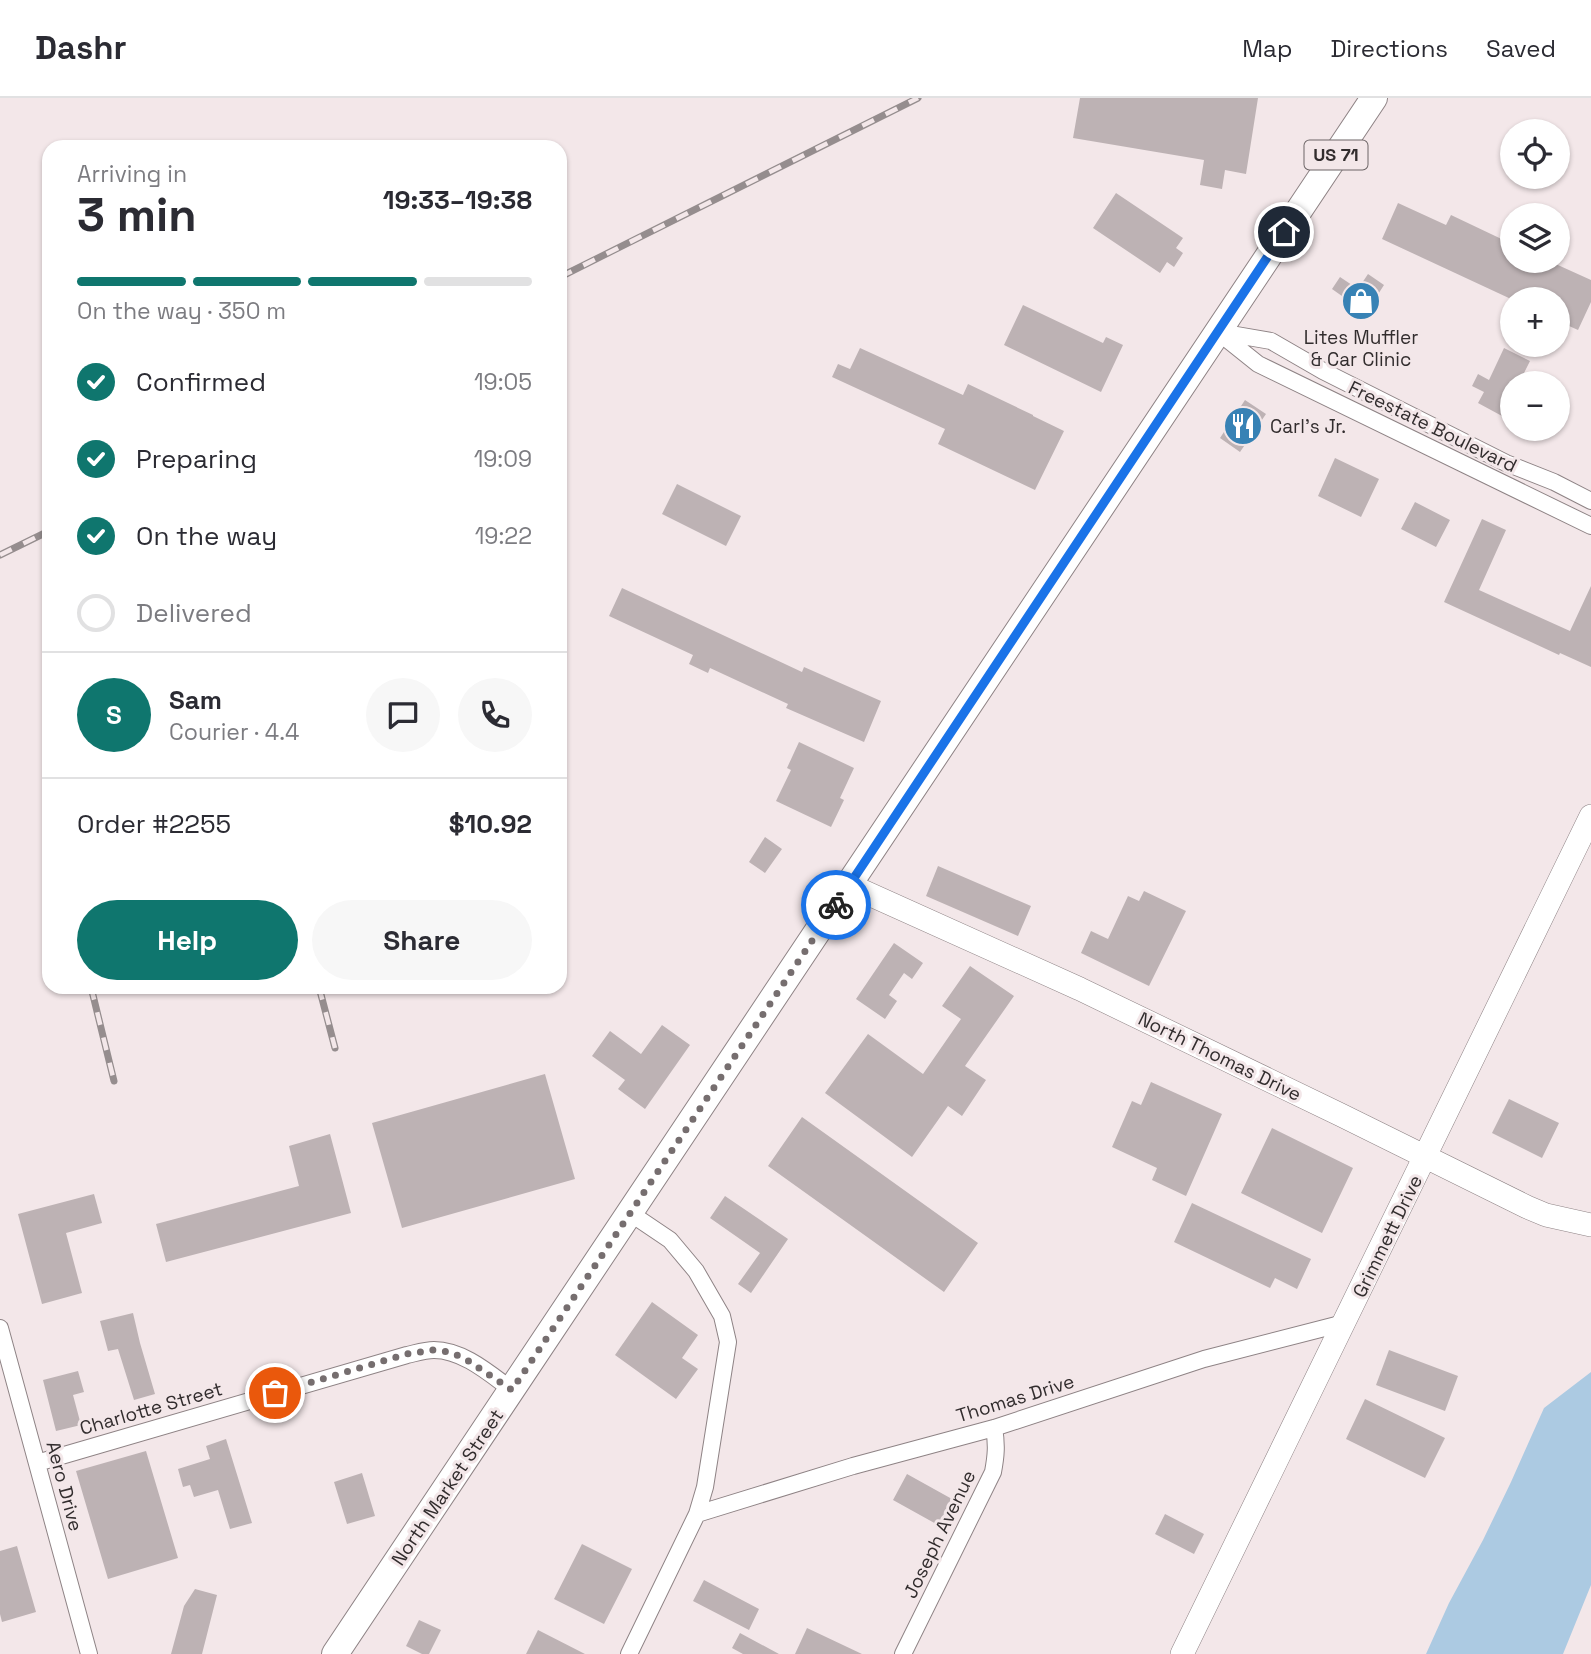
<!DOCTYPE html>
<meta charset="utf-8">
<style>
:root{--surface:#fff;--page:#f7f7f7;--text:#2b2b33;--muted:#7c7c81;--line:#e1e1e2;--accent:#0f766e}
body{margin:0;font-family:"Space Grotesk",sans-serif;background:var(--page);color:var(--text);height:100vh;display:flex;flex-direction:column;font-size:26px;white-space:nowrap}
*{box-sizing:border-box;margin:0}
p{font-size:23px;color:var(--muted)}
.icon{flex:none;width:38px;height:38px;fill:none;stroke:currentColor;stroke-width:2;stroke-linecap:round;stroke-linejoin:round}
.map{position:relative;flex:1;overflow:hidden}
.drawer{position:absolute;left:42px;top:42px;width:525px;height:854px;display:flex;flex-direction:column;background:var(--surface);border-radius:21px;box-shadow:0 2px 5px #0004}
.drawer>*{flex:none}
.buttons{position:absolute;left:1500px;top:21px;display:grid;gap:14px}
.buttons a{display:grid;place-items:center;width:70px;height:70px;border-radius:50%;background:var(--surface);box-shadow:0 2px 5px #0004;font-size:35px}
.pin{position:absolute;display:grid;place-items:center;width:60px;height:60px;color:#fff;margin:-30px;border:4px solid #fff;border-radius:50%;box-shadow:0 2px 7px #0007}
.courier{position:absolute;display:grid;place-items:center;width:70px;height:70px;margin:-35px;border:5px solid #1a73e8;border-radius:50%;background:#fff;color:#222;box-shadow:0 2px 9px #0007}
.headline em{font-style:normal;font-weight:700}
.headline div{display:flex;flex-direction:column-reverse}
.headline{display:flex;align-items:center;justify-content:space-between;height:119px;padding:0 35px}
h1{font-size:46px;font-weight:700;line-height:52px}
.bar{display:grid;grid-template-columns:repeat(4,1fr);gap:10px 7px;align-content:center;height:84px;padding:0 35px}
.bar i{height:9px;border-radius:5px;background:var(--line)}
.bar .on{background:var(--accent)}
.bar p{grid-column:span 4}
.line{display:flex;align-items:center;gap:18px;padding:0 35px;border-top:2px solid var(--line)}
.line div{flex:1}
.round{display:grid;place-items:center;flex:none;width:74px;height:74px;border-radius:37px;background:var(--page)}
ol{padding:0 35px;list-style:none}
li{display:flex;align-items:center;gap:21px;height:77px}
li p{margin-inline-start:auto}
li .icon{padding:7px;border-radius:50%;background:var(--accent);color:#fff;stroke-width:4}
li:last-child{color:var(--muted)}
li i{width:38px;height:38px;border:4px solid var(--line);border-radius:50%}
.action{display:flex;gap:14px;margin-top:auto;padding:14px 35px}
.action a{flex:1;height:80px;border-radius:42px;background:var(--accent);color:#fff;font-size:28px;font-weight:700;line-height:80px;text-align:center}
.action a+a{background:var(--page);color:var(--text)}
header{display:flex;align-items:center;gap:42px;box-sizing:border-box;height:98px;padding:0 35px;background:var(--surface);border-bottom:2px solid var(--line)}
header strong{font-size:33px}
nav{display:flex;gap:38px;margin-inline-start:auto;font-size:24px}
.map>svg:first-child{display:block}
.water{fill:#accae2}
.building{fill:#bdb2b4}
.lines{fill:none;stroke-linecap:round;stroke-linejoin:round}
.street-casing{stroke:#8e8385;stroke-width:18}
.secondary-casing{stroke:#8e8385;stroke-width:24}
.primary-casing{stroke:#8e8385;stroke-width:28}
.street{stroke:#fff;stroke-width:16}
.secondary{stroke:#fff;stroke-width:23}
.primary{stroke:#fff;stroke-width:26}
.rail-casing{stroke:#958d8e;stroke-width:7}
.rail{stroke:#f3e7e9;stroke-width:4.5;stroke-dasharray:13;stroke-linecap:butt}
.done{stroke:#766e6f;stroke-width:7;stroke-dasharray:0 12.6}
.route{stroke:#1a73e8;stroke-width:9}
.labels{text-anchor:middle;stroke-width:6;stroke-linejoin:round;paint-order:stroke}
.shield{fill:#f3e7e9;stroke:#6c6566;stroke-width:2}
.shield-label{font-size:18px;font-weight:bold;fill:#322d2e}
.poi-label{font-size:19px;fill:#322d2e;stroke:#f3e7e9}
.street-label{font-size:19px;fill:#322d2e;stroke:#f3e7e9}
</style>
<header>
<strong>Dashr</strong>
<nav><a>Map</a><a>Directions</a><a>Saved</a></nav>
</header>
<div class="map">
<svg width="1591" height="1556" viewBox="0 0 1591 1556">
<rect width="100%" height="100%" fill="#f3e7e9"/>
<path class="water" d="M 1591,1274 L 1591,1487 L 1563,1556 L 1426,1556 L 1449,1505 L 1483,1442 L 1511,1384 L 1544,1310 Z"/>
<path class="building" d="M 1080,0 L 1258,0 L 1246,76 L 1225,72 L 1222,91 L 1200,87 L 1204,62 L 1073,40 Z
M 1116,95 L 1183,140 L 1176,150 L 1183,155 L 1174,169 L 1167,164 L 1160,175 L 1093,130 Z
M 1398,105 L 1446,127 L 1451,117 L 1512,146 L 1512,163 L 1549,163 L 1591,182 L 1591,204 L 1578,232 L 1558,223 L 1558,201 L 1511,201 L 1382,141 Z
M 1368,176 L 1384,187 L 1366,215 L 1332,191 L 1340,179 L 1358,191 Z
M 1023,207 L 1103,245 L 1106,239 L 1123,247 L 1101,294 L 1004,247 Z
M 860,250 L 963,297 L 968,286 L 1033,317 L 1033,318 L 1064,333 L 1035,392 L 938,346 L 945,331 L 832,279 L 838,266 L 850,271 Z
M 1504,250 L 1530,263 L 1519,285 L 1512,285 L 1512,298 L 1502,318 L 1478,305 L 1484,294 L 1472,288 L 1478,276 L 1489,282 Z
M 1245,302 L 1266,316 L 1240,354 L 1220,340 Z
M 1335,360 L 1379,381 L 1361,419 L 1318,398 Z
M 677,386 L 741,418 L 726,448 L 662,416 Z
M 1415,404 L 1450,422 L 1436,449 L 1401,431 Z
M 1482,421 L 1506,432 L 1479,492 L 1570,533 L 1591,488 L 1591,569 L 1560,555 L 1559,557 L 1444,504 Z
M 622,490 L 802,574 L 804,569 L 881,603 L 864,644 L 786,610 L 788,606 L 710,570 L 708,575 L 689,566 L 693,557 L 609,518 Z
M 799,644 L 854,670 L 840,700 L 844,702 L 831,729 L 776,703 L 791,672 L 787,670 Z
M 765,739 L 782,751 L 765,775 L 749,764 Z
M 938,768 L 1031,808 L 1018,838 L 926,798 Z
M 1144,793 L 1186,813 L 1149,888 L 1081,855 L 1091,833 L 1108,841 L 1128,798 L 1139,803 Z
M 894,845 L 923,865 L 912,881 L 904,875 L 889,897 L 897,903 L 885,921 L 856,901 Z
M 970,868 L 1014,898 L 965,968 L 986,982 L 962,1018 L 948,1008 L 912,1059 L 825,995 L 868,936 L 923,976 L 961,921 L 942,908 Z
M 662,927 L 690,947 L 645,1011 L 618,991 L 625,982 L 592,958 L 610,933 L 641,956 Z
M 545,976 L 575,1081 L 402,1130 L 372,1025 Z
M 1151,984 L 1222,1016 L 1186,1098 L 1152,1082 L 1157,1070 L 1112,1049 L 1132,1003 L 1141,1007 Z
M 1509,1001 L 1559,1025 L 1542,1060 L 1492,1035 Z
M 802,1019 L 978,1145 L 944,1194 L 768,1068 Z
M 1272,1030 L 1353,1070 L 1322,1135 L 1241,1095 Z
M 330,1036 L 351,1115 L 166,1164 L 156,1126 L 299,1088 L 289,1048 Z
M 94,1096 L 102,1125 L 66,1135 L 82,1195 L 42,1206 L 18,1116 Z
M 725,1098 L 788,1141 L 751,1195 L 738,1186 L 760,1155 L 710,1120 Z
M 1192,1105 L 1311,1161 L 1297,1191 L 1275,1180 L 1270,1190 L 1174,1144 Z
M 652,1204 L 698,1237 L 682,1260 L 698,1271 L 676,1301 L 615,1257 Z
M 133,1215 L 140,1245 L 155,1296 L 134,1302 L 118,1251 L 108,1253 L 100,1223 Z
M 1389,1252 L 1458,1278 L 1445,1313 L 1376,1287 Z
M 78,1273 L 84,1294 L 73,1297 L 81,1327 L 56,1333 L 43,1282 Z
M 1365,1301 L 1445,1340 L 1425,1380 L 1346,1341 Z
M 226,1341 L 252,1425 L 230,1431 L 218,1392 L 194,1399 L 190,1387 L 183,1389 L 178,1371 L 210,1361 L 206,1348 Z
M 146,1353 L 178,1460 L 108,1481 L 76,1373 Z
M 362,1375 L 375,1418 L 347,1426 L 334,1384 Z
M 907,1376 L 952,1401 L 938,1427 L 893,1402 Z
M 1165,1416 L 1204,1436 L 1194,1456 L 1155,1436 Z
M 582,1446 L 632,1471 L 604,1526 L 554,1501 Z
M 17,1448 L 36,1514 L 2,1524 L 0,1516 L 0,1453 Z
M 704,1482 L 759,1511 L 749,1532 L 693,1503 Z
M 195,1491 L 217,1497 L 202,1556 L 171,1556 L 184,1508 Z
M 419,1522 L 441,1532 L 429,1556 L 422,1556 L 406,1548 Z
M 807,1530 L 862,1556 L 795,1556 Z
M 538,1532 L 585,1556 L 526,1556 Z
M 740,1535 L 779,1556 L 743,1556 L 732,1550 Z"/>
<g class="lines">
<defs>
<path id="street" d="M 1218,234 L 1258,266 L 1591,428
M 1219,234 L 1271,243 L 1323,273 L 1506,365 L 1554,384 L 1591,403
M 0,1230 L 89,1556
M 37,1365 L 407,1257 C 416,1255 425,1252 434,1252 C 463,1252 490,1276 512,1292
M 697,1416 L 853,1368 L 994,1330 L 1204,1261 L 1344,1225
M 629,1556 L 697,1416 L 705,1389 L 728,1244 L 722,1218 L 696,1173 L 670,1142 L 630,1115
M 903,1556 L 993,1374 C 996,1358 997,1347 994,1330"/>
<path id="secondary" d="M 849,787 L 1080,891 L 1341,1017 L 1527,1109 L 1546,1117 L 1591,1127
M 1182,1556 L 1591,718"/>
<path id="primary" d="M 335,1556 L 1374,0"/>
</defs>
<use href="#street" class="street-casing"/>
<use href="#secondary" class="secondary-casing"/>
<use href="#primary" class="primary-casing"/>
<use href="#street" class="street"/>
<use href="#secondary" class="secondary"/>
<use href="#primary" class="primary"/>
<defs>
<path id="rail" d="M 560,179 L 918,0
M 0,457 L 49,433
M 91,889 L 114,983
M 319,889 L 335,950"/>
</defs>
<use href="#rail" class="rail-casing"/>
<use href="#rail" class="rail"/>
</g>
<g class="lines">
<path class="done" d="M 275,1295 L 407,1256 L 433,1252 L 449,1254 L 464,1260 L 512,1292 L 836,807"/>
<path class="route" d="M 836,807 L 1284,134"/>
</g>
<defs>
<symbol id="shop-disc" viewBox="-11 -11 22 22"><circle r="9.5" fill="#3782b5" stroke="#f3e7e9"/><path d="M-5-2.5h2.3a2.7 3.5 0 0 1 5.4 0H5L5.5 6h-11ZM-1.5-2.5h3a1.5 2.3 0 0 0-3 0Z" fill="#fff"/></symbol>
<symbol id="restaurant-disc" viewBox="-11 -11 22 22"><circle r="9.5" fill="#3782b5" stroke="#f3e7e9"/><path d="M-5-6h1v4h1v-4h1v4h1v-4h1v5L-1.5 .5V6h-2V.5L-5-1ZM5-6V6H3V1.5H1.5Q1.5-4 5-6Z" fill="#fff"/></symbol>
</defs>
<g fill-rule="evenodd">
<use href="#shop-disc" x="1339" y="181" width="44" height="44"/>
<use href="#restaurant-disc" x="1221" y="306" width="44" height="44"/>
</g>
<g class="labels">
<rect class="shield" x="1304.5" y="42.5" width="63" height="29" rx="5"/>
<g class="shield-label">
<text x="1336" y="63">US 71</text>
</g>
<g class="poi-label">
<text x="1361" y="246">Lites Muffler<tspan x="1361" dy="22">&amp; Car Clinic</tspan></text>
<text x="1270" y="335" text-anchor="start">Carl's Jr.</text>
</g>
<g class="street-label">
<text transform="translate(1433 328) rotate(26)" y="7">Freestate Boulevard</text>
<text transform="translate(1220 958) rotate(26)" y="7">North Thomas Drive</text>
<text transform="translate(1387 1138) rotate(-64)" y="7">Grimmett Drive</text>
<text transform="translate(1015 1300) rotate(-17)" y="7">Thomas Drive</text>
<text transform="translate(151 1310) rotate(-16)" y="7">Charlotte Street</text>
<text transform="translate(65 1388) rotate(75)" y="7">Aero Drive</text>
<text transform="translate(447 1389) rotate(-56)" y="7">North Market Street</text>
<text transform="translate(939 1436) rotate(-64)" y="7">Joseph Avenue</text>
</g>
</g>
</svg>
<div class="buttons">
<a><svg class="icon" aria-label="locate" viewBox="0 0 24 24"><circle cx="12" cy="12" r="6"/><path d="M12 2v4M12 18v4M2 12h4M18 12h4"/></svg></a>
<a><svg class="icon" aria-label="layers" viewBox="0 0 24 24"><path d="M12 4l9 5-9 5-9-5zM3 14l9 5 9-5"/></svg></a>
<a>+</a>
<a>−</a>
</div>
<div class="pin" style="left:275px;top:1295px;background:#ea580c"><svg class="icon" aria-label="bag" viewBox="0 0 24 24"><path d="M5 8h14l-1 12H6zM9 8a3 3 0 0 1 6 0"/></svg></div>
<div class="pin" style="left:1284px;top:134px;background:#1f2937"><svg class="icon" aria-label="home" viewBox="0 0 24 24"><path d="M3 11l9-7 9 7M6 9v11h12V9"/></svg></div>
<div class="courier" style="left:836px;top:807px"><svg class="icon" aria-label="bike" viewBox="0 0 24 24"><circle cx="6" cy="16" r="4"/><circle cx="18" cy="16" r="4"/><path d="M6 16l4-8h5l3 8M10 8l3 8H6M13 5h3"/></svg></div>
<section class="drawer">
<div class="headline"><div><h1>3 min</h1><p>Arriving in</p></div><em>19:33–19:38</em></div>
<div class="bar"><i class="on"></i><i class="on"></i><i class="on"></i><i></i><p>On the way · 350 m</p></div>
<ol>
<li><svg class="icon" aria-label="check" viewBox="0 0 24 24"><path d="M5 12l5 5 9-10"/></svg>Confirmed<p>19:05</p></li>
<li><svg class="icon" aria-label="check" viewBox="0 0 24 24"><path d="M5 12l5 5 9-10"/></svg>Preparing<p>19:09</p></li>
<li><svg class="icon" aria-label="check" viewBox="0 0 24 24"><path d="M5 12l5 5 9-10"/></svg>On the way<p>19:22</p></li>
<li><i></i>Delivered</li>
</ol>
<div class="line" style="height:126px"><b class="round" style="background:var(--accent);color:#fff">S</b><div><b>Sam</b><p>Courier · 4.4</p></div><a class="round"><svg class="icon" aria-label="chat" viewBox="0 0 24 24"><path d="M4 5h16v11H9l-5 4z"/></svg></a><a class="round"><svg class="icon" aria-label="phone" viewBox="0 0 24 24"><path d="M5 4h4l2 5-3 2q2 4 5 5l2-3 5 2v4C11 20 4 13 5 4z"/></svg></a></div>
<div class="line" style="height:91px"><div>Order #2255</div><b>$10.92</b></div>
<div class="action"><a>Help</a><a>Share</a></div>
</section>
</div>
